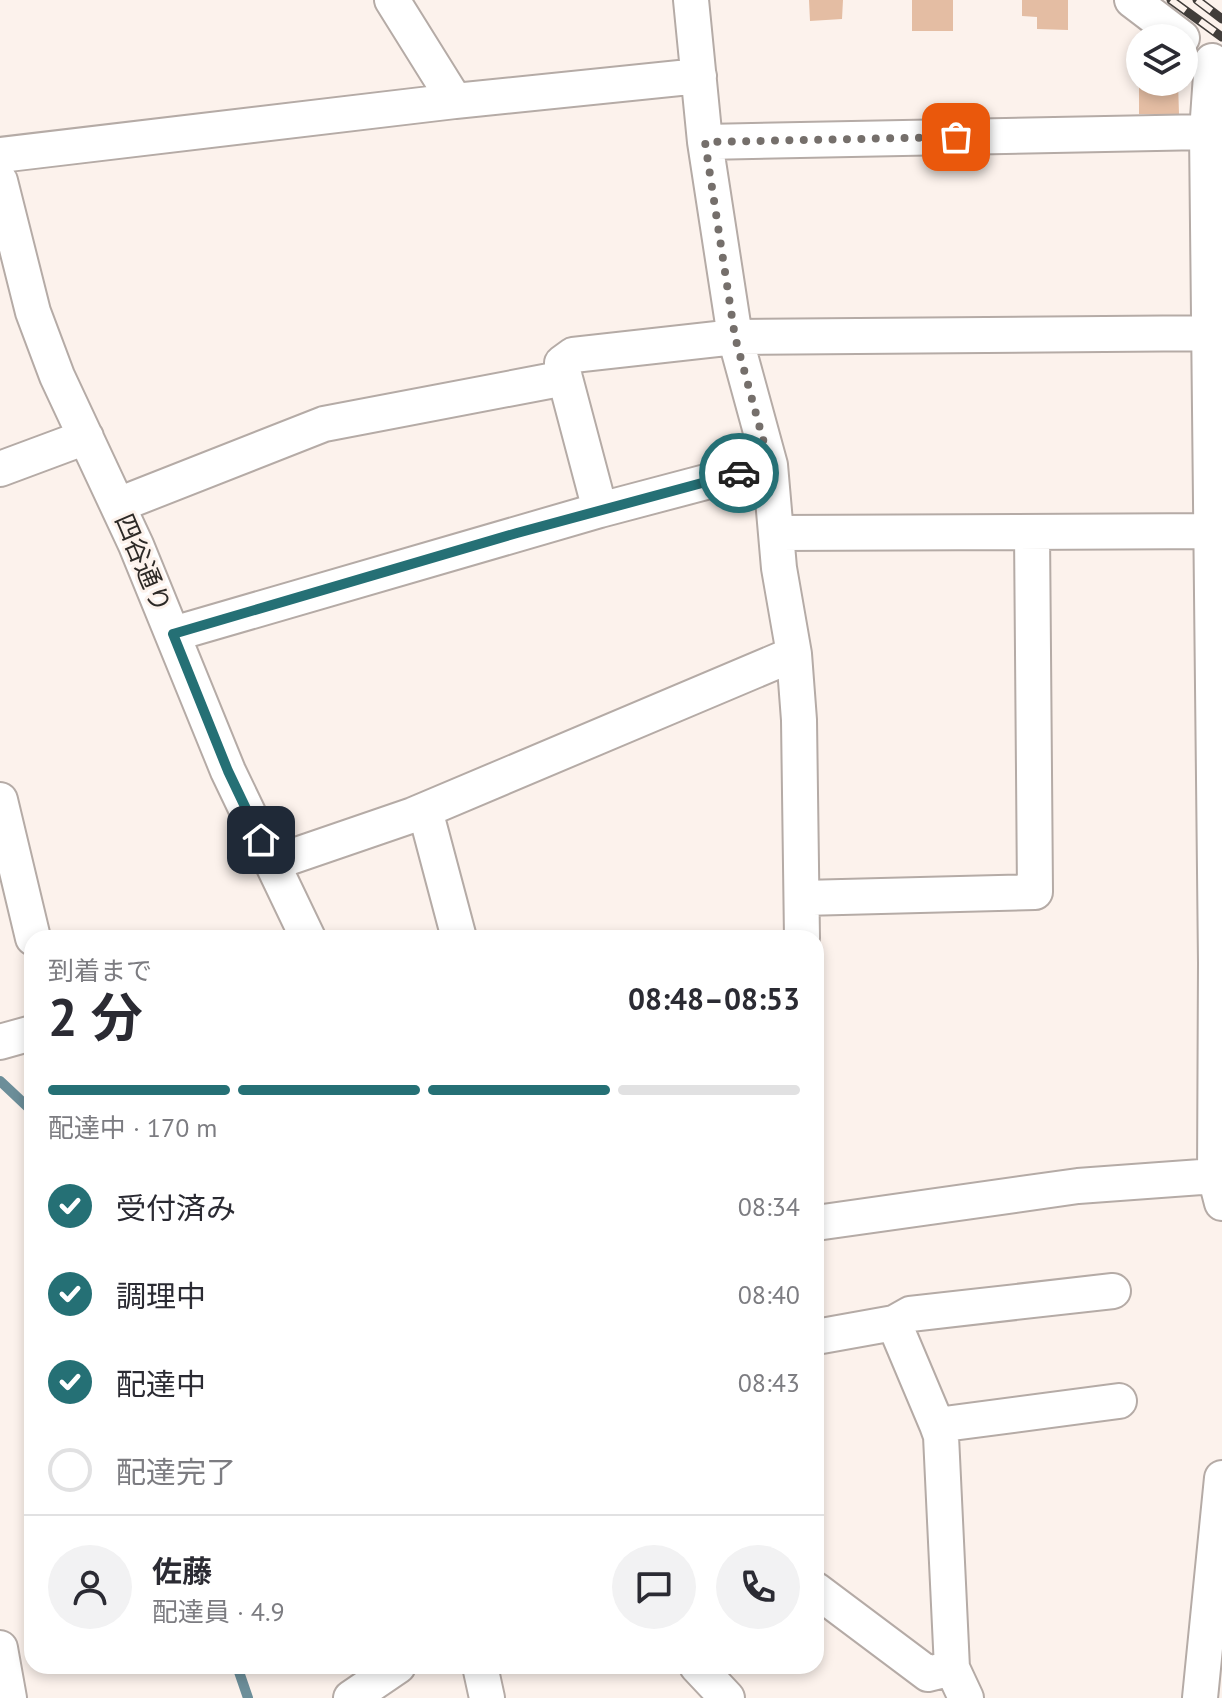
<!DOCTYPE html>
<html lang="ja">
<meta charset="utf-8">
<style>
:root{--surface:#fff;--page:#f2f2f3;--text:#2b2b33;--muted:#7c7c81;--line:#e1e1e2;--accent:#257075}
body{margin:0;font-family:"PT Sans","Noto Sans JP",sans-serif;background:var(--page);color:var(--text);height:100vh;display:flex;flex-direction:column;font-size:30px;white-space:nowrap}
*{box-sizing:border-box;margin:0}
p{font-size:26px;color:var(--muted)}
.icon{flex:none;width:44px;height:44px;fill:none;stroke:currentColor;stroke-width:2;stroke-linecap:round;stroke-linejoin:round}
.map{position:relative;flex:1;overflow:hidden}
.drawer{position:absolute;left:24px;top:930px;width:800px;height:744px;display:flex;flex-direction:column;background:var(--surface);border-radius:24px;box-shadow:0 4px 12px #0003}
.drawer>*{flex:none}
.fabs{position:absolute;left:1126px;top:24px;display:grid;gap:16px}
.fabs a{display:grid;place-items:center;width:72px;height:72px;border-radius:50%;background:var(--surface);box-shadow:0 4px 12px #0003;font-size:40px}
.pin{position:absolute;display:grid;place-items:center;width:68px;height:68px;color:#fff;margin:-34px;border-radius:16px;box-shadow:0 4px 12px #0006}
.courier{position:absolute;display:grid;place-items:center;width:80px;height:80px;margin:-40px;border:6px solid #257075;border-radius:50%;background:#fff;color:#222;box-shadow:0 2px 10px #0007}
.overview em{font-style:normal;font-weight:700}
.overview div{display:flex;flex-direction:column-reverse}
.overview{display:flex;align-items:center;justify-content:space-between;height:136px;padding:0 24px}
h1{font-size:52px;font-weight:700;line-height:60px}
.bar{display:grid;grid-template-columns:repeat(4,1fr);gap:12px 8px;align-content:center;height:96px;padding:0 24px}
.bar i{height:10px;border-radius:6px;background:var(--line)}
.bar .active{background:var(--accent)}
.bar p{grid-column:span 4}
.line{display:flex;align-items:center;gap:20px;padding:0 24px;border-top:2px solid var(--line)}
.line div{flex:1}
.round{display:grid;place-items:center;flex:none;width:84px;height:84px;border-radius:42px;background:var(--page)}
ol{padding:0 24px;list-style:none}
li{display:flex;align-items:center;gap:24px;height:88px}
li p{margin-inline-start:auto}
li .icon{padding:8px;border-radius:50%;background:var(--accent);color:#fff;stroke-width:4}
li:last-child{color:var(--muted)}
li i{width:44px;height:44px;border:4px solid var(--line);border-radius:50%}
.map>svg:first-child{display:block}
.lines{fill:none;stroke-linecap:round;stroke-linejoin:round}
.stream{stroke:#6c8e99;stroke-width:10}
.building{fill:#e4bda3}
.minor-casing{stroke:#b5aba6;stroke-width:38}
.minor{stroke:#fff;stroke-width:34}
.rail-casing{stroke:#413d3a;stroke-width:9}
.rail{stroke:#fcf2ec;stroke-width:6;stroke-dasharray:18;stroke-linecap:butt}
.done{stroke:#756f6b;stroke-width:8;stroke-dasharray:0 14.4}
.route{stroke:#257075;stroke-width:10}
.labels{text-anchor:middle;stroke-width:6;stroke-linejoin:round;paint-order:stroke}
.street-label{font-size:26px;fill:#2c2926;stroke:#fcf2ec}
</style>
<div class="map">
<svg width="1222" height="1698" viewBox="0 0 1222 1698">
<rect width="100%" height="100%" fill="#fcf2ec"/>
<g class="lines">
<path class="stream" d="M 0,1081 L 32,1111
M 237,1666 L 248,1698"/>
</g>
<path class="building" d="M 809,0 L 843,0 L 842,19 L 810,21 Z
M 912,0 L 953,0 L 953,31 L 912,31 Z
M 1022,0 L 1068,0 L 1068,30 L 1037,29 L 1037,17 L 1022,16 Z
M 1139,82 L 1178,82 L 1179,114 L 1139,114 Z"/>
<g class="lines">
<defs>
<path id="minor" d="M 392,0 L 455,101 L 699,76
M 691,0 L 705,142 L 735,337 L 770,465 L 779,568 L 794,654 L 799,720 L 802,938
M 1132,0 L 1182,38
M 1212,61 L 1207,132 L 1216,963 L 1222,963
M 705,142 L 1207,132
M 0,155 L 455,101
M 0,181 L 33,312 L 57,376 L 136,545 L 228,771 L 308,938
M 0,469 L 86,437
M 118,505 L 324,424 L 565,378
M 600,510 L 565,378 L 562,363 L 573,355 L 735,337 L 1222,333
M 778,533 L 1222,531
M 173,634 L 600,510 L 770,465
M 0,800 L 33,938
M 425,810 L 459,938
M 273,863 L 413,815 L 794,654
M 803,898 L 1035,892 L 1032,532
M 1216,963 L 1215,1176 L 1222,1203
M 0,1042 L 32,1033
M 816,1223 L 1078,1186 L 1215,1176
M 894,1323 L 910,1314 L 1113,1291
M 816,1337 L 894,1323 L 937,1425 L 941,1436 L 952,1668 L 966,1698
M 937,1425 L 1119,1401
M 816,1590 L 928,1674 L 952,1668
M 0,1648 L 9,1698
M 480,1666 L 487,1698
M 697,1666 L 727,1698
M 351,1698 L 398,1666
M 1200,1698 L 1222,1478"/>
</defs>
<use href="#minor" class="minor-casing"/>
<use href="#minor" class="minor"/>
<defs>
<path id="rail" d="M 1171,0 L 1222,37
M 1197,0 L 1222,19"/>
</defs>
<use href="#rail" class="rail-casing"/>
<use href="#rail" class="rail"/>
</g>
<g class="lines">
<path class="done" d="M 739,473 L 770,465 L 735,337 L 705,142 L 956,137"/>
<path class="route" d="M 261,840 L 228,771 L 173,634 L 517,533 L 739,473"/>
</g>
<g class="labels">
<g class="street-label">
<text transform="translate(143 563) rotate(67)" y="9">四谷通り</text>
</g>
</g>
</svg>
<div class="fabs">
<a><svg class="icon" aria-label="layers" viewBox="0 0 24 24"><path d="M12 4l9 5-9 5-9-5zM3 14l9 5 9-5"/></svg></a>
</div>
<div class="pin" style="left:956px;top:137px;background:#ea580c"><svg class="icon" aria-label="bag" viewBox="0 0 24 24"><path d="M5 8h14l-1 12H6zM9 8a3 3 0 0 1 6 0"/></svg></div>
<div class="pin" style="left:261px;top:840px;background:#1f2937"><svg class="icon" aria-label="home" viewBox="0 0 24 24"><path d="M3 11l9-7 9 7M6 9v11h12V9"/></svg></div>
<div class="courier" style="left:739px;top:473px"><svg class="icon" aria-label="car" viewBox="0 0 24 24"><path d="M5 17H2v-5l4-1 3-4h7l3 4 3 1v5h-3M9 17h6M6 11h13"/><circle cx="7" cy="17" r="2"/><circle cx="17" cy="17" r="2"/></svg></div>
<section class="drawer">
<div class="overview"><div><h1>2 分</h1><p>到着まで</p></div><em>08:48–08:53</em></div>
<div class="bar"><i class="active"></i><i class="active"></i><i class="active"></i><i></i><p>配達中 · 170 m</p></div>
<ol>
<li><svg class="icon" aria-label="check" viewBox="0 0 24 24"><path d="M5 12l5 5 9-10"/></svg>受付済み<p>08:34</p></li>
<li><svg class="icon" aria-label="check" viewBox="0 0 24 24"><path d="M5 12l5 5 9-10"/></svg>調理中<p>08:40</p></li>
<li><svg class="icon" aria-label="check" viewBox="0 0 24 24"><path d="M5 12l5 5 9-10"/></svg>配達中<p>08:43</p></li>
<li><i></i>配達完了</li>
</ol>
<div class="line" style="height:144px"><a class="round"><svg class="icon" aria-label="person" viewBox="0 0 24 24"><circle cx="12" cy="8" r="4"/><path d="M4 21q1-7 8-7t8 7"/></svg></a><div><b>佐藤</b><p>配達員 · 4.9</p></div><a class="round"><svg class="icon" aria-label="chat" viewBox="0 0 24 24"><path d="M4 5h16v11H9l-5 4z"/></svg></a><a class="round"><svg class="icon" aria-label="phone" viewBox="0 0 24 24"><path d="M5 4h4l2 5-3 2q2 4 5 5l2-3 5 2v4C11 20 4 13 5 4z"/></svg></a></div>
</section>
</div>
